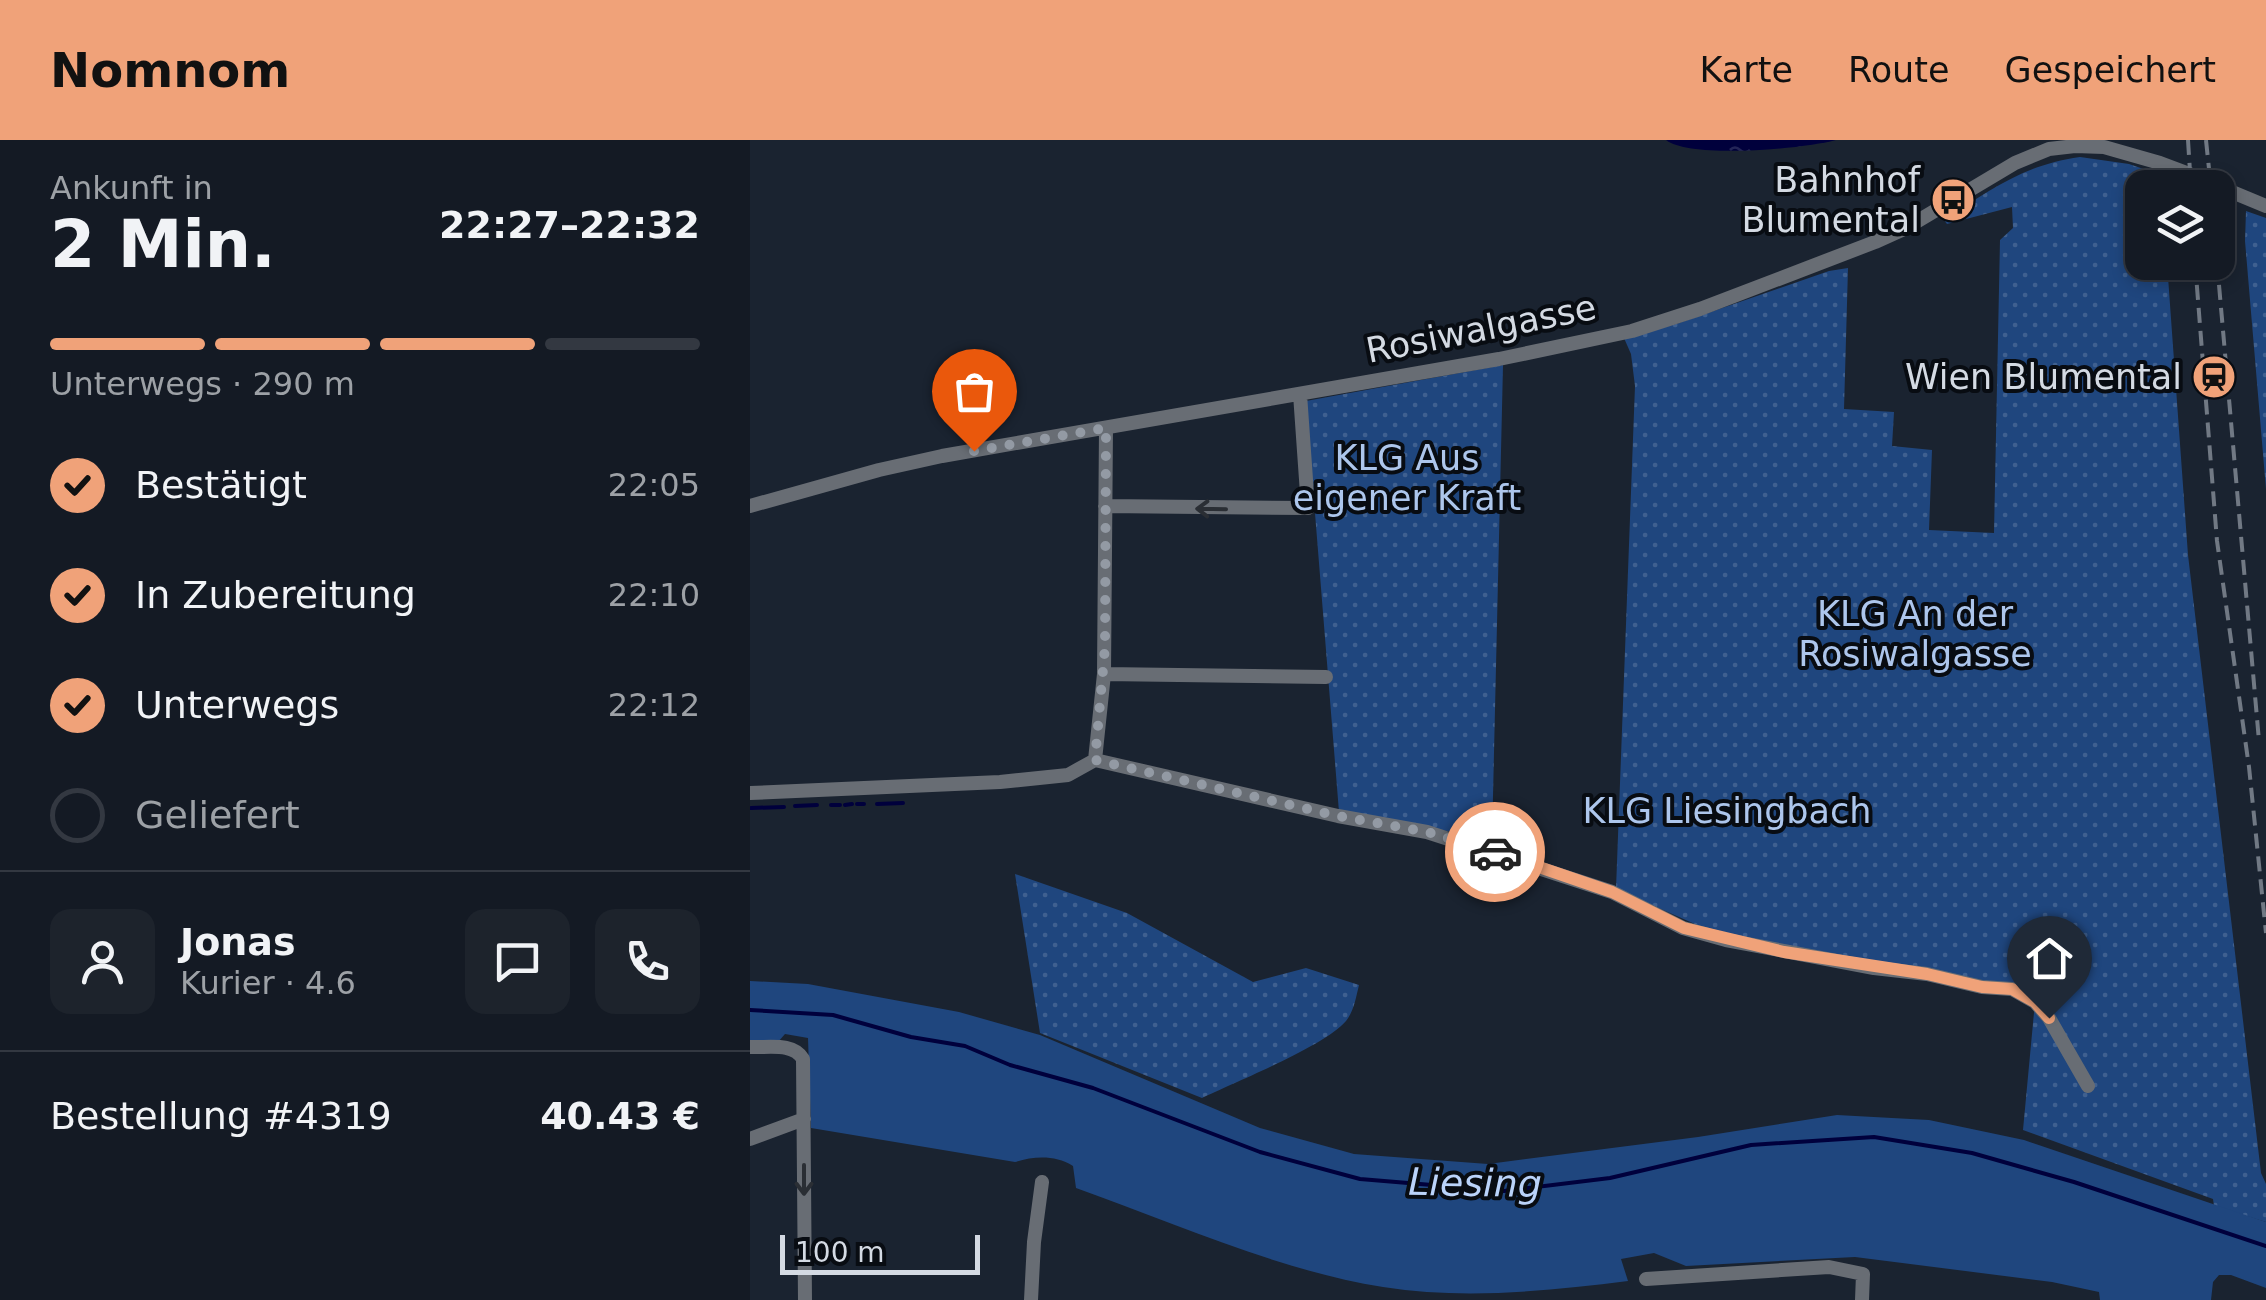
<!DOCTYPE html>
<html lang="de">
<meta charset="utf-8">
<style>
:root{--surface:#141a24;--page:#1d232c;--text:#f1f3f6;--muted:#9da1a6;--line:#333841;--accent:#f0a279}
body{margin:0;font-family:"DejaVu Sans",sans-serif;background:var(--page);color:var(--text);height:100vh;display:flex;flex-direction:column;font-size:38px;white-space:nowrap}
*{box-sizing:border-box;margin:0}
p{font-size:32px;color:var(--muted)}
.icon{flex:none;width:55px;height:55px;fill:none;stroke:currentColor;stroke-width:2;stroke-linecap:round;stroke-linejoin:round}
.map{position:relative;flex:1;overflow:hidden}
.panel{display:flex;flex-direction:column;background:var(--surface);width:750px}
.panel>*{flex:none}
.buttons{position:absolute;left:1375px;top:30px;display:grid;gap:20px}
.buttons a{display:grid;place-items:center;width:110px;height:110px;border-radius:20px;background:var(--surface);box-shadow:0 5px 15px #0003,0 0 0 2px var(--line);font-size:50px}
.scale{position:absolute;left:30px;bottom:25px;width:200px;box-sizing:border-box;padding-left:10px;border:5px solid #d4dae3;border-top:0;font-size:28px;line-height:35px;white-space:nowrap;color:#d4dae3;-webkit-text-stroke:8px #080c12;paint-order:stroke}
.pin{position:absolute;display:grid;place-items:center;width:85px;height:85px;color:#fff;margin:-102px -42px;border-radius:50% 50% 50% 0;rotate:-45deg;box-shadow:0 0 10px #0007}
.pin .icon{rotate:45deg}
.courier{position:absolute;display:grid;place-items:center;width:100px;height:100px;margin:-50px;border:8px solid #f0a279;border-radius:50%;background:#fff;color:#222;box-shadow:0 2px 12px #0007}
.headline em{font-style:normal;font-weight:700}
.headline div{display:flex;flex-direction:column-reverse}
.headline{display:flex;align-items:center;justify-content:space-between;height:170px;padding:0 50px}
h1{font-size:65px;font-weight:700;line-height:75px}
.bar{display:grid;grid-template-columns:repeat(4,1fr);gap:15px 10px;align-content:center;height:120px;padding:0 50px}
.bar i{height:12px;border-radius:8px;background:var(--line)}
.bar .selected{background:var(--accent)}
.bar p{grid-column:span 4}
.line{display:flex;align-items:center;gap:25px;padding:0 50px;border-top:2px solid var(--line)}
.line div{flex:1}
.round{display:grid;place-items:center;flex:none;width:105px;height:105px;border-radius:20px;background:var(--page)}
ol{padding:0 50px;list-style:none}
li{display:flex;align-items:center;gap:30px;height:110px}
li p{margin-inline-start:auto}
li .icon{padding:10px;border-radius:50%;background:var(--accent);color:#111;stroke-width:4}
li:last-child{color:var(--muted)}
li i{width:55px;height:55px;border:5px solid var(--line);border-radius:50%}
header{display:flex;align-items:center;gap:60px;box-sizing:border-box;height:140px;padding:0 50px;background:var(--accent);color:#111}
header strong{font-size:48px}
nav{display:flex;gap:55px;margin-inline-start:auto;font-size:35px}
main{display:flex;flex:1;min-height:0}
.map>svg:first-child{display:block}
.grass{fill:url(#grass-dots)}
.park{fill:#1f467e}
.water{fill:url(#water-ripples)}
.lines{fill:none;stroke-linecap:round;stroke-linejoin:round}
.stream{stroke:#00003c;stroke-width:4}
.minor{stroke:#686d74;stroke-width:14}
.rail{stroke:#717984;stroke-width:4;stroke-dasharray:15 8;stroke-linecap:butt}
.oneway{stroke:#2a2e34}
.done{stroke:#939aa4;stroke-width:10;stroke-dasharray:0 18}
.route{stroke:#f0a279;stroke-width:12}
.labels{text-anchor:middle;stroke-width:8;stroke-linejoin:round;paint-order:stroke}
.poi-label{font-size:35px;fill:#d4dae3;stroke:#080c12;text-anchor:end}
.street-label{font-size:35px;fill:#d4dae3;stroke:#080c12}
.park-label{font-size:35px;fill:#adc6ec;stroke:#080c12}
.water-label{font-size:38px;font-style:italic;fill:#bad3fa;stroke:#080c12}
</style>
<header>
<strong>Nomnom</strong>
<nav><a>Karte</a><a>Route</a><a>Gespeichert</a></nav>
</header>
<main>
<section class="panel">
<div class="headline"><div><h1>2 Min.</h1><p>Ankunft in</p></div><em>22:27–22:32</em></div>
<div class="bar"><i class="selected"></i><i class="selected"></i><i class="selected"></i><i></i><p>Unterwegs · 290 m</p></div>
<ol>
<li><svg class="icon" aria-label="check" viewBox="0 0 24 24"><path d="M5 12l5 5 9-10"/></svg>Bestätigt<p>22:05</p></li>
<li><svg class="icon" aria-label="check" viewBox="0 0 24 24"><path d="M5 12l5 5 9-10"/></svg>In Zubereitung<p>22:10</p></li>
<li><svg class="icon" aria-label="check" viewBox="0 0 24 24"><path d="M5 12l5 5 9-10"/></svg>Unterwegs<p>22:12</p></li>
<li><i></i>Geliefert</li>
</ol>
<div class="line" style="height:180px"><a class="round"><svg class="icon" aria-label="person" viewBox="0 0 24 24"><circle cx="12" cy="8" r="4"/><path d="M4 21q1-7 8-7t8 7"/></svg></a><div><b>Jonas</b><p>Kurier · 4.6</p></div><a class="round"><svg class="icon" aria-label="chat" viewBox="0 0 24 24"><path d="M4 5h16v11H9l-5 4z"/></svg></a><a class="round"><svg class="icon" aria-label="phone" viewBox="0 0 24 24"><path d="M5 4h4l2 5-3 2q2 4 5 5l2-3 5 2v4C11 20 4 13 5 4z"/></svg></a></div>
<div class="line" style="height:130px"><div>Bestellung #4319</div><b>40.43 €</b></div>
</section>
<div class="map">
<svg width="1516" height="1160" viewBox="0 0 1516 1160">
<defs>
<pattern id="grass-dots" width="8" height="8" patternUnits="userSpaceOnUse" patternTransform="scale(2.5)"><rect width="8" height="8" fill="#1f467e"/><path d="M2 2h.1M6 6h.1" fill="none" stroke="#3f6090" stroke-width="1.8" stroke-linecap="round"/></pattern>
<pattern id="water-ripples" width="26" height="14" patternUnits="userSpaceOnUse" patternTransform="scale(2.5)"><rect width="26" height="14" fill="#00003c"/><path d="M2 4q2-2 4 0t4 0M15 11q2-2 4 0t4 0" fill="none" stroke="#242558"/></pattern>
</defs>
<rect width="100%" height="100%" fill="#1a2330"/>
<path class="grass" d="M 1330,17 L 1379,24 L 1411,35 L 1412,47 L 1392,48 L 1392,122 L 1417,123 L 1438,415 L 1511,1033 L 1516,1044 L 1516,1082 L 1464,1066 L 1463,1059 L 1273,990 L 1285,862 L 1232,847 L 1232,840 L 1025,805 L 947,785 L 866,749 L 885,246 L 881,214 L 874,198 L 929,183 L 1079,131 L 1098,128 L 1094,269 L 1144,272 L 1142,306 L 1182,310 L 1179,390 L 1244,393 L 1250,100 L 1263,88 L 1262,67 L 1197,84 L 1194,80 C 1241,50 1273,25 1330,17 Z
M 1496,71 L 1516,78 L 1516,349 L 1495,101 Z
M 753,225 L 742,699 L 589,672 L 556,261 Z
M 265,734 L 377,773 L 503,842 L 556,828 L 609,845 C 606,857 604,871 596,881 C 575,906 485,942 452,958 L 290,893 Z"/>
<path class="park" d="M 0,841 L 58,844 L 209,872 L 290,895 L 510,988 L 604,1014 L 738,1024 L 948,997 L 1087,975 L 1179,980 L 1274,1000 L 1516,1082 L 1516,1148 L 1481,1135 L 1469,1135 L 1463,1142 L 1461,1160 L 1350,1160 L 1349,1152 L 1302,1142 L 1105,1117 L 936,1126 L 904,1113 L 871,1119 L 878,1141 C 797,1151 715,1160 633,1147 C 530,1131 425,1083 326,1048 L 323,1026 C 305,1015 285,1016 265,1022 L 61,988 L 58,898 L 35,894 L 28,902 L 0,901 Z"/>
<path class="water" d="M 916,0 L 1086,0 C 1054,9 940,19 916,0 Z"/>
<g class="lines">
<path class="stream" d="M 107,664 L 114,664
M 127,664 L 153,663
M 81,665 L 90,665
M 95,665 L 102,664
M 45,666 L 67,665
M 1,668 L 34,667
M 0,870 L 83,875 L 161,897 L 215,906 L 260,925 L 343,948 L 510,1012 L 610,1039 L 754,1051 L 860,1038 L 1001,1005 L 1124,997 L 1222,1013 L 1324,1042 L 1516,1106"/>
<path class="minor" d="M 1458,42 L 1516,66
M 0,366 L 129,330 L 192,316 L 749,219 L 882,191 L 950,169 L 1125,102 L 1156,88 L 1265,23 L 1299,9 L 1325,6 L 1354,7 L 1410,23 L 1442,35
M 355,366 L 558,368 L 550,254
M 354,534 L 576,537
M 345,620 L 354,534 L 356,288
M 0,653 L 250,642 L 318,635 L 345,620 L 588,676 L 677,692 L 862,752 L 933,788 L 976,800 L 1124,828 L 1177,834 L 1232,847 L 1262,849 L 1285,862 L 1299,878 L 1338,946
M 0,907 C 18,908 43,902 53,919 L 55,1160
M 0,999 L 54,979
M 896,1139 L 1079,1127 L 1113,1134 L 1112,1160
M 281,1160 L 284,1102 L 292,1042"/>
<path class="rail" d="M 1438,0 L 1441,48
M 1456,0 L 1461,48
M 1445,122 L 1467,401 L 1499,627 L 1516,793
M 1467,122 L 1509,601"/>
</g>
<defs><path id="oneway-shaft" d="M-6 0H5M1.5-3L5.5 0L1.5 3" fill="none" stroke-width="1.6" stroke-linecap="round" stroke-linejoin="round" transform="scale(2.5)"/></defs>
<g class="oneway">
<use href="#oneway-shaft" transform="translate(461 369) rotate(-179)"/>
<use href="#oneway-shaft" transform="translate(54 1040) rotate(90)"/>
</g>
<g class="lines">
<path class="done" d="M 224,311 L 356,288 L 355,507 L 345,620 L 588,676 L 677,692 L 745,712"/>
<path class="route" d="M 745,712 L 862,752 L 934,788 L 1034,812 L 1177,834 L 1232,847 L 1262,849 L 1285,862 L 1299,878"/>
</g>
<defs>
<symbol id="bus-disc" viewBox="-11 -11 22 22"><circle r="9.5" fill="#f0a279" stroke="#080c12"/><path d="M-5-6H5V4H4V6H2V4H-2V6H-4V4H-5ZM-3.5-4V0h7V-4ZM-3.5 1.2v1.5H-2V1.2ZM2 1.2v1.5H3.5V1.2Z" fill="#111"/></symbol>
<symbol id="station-disc" viewBox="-11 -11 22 22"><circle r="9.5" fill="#f0a279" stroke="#080c12"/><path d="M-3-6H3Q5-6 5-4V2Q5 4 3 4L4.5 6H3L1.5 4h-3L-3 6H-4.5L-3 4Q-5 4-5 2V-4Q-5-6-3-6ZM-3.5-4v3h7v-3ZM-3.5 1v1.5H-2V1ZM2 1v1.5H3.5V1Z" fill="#111"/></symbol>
</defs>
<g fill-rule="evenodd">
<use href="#bus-disc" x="1178" y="35" width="50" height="50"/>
<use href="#station-disc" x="1439" y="212" width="50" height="50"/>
</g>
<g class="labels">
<g class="poi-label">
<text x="1170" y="52">Bahnhof<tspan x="1170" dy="40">Blumental</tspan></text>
<text x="1432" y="249">Wien Blumental</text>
</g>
<g class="street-label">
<text transform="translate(731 189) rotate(-11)" y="12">Rosiwalgasse</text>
</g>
<g class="park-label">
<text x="657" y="330">KLG Aus<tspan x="657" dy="40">eigener Kraft</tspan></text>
<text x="1165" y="486">KLG An der<tspan x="1165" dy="40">Rosiwalgasse</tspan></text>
<text x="977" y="683">KLG Liesingbach</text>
</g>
<g class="water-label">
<text transform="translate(725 1043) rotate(1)" y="13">Liesing</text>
</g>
</g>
</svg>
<div class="buttons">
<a><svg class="icon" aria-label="layers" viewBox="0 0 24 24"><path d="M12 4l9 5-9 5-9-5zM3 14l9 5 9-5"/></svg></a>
</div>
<div class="scale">100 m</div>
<div class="pin" style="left:224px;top:311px;background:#ea580c"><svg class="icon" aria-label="bag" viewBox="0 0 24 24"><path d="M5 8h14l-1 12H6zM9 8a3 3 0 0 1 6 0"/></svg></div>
<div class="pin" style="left:1299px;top:878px;background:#1f2937"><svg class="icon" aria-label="home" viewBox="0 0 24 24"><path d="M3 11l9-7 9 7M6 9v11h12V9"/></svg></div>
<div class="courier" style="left:745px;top:712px"><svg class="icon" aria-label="car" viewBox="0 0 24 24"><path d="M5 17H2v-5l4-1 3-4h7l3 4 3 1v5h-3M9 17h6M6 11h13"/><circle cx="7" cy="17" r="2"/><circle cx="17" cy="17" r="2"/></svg></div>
</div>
</main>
